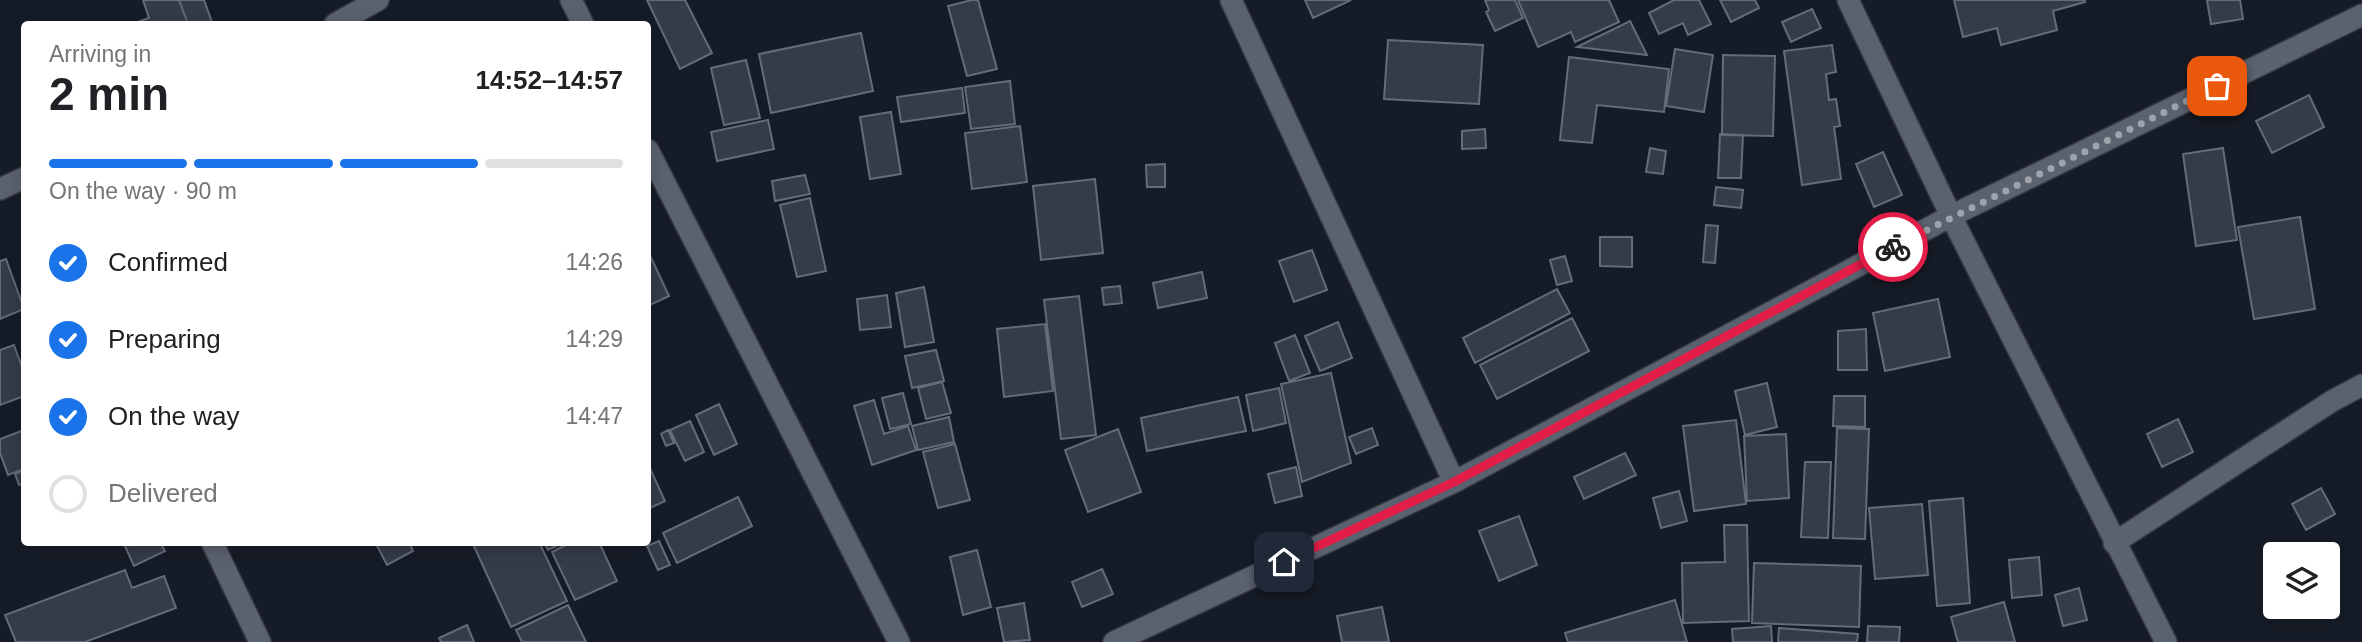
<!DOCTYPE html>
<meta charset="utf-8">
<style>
:root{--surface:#fff;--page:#f6f6f6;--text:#202124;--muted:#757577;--line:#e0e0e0;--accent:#1a73e8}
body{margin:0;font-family:Helvetica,sans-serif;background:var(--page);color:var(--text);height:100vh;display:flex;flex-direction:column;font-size:26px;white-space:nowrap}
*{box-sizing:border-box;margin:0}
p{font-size:23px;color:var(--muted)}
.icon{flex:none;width:38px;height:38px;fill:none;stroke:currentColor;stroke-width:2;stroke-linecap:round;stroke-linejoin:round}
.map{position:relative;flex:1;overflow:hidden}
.details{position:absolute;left:21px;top:21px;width:630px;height:525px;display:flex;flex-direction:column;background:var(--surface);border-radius:7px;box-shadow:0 4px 18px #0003}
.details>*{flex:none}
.fabs{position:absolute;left:2263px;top:542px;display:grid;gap:14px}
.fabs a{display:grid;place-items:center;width:77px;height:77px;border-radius:7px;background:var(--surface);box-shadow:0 4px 18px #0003;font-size:35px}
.pin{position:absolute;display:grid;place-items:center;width:60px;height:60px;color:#fff;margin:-30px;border-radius:14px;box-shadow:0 4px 10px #0006}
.courier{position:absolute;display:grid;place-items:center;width:70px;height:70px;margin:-35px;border:5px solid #e11d48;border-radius:50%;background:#fff;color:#222;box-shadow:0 2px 9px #0007}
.summary em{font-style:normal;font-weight:600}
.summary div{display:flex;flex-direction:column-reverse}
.summary{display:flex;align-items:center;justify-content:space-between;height:119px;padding:0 28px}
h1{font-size:46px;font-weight:600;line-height:52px}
.bar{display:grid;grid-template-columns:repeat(4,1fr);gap:10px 7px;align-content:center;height:84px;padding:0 28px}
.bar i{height:9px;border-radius:5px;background:var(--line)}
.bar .selected{background:var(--accent)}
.bar p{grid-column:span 4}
ol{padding:0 28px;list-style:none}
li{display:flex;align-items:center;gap:21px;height:77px}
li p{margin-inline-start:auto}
li .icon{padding:7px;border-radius:50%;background:var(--accent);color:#fff;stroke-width:4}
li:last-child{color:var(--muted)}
li i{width:38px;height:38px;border:4px solid var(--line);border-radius:50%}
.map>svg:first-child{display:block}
.building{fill:#353b48;stroke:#646b79;stroke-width:2}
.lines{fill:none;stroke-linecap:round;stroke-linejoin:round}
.street-casing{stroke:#353841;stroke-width:24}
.street{stroke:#5b626f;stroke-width:21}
.done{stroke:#9ea3ac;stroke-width:7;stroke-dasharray:0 12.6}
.route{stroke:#e11d48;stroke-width:9}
</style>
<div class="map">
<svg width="2362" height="642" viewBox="0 0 2362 642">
<rect width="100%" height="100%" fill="#161c27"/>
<path class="building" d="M 143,0 L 179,0 L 188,24 L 132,24 L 149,18 Z
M 179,0 L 204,0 L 212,22 L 188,24 Z
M 647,0 L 685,0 L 712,53 L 680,69 Z
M 972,0 L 978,0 L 997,69 L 967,76 L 948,6 Z
M 1305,0 L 1351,0 L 1313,18 Z
M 1485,0 L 1515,0 L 1523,18 L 1495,31 L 1486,12 L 1489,10 Z
M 1518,0 L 1609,0 L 1619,22 L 1575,42 L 1571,32 L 1538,47 Z
M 1674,0 L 1699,0 L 1711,24 L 1688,35 L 1683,23 L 1659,34 L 1649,13 Z
M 1720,0 L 1755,0 L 1759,8 L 1731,22 Z
M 1954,0 L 2085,0 L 2085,2 L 2053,11 L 2057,30 L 2001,45 L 1997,28 L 1963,37 Z
M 2207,0 L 2240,0 L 2243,19 L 2211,24 Z
M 1812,9 L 1821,28 L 1791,42 L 1782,22 Z
M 1630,21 L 1647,55 L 1577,47 Z
M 861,33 L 873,91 L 771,113 L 759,54 Z
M 1388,40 L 1483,45 L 1479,104 L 1384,99 Z
M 1832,45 L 1836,72 L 1826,74 L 1829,100 L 1836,99 L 1840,126 L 1834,127 L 1841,179 L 1802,185 L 1784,51 Z
M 1675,49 L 1713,55 L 1704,112 L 1666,106 Z
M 1723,55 L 1775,56 L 1773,136 L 1722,135 Z
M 1569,57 L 1669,69 L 1664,112 L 1597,105 L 1592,143 L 1560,140 Z
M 746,60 L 760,118 L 724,125 L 711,68 Z
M 1010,81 L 1015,124 L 971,129 L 965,87 Z
M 962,88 L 965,113 L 901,122 L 897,97 Z
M 2309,95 L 2324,127 L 2272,153 L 2256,121 Z
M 891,112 L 901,174 L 870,179 L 860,117 Z
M 768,120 L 774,149 L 717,161 L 711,132 Z
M 1020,126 L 1027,182 L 972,189 L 965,133 Z
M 1485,129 L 1486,148 L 1462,149 L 1462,131 Z
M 1720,134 L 1743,135 L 1741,178 L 1718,178 Z
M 1650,148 L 1666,151 L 1663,174 L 1646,172 Z
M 2223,148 L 2237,240 L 2196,246 L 2183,154 Z
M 1883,152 L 1902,195 L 1874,207 L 1856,164 Z
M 1165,164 L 1165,187 L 1147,187 L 1146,165 Z
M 805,175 L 810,194 L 775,201 L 772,181 Z
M 1095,179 L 1103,253 L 1041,260 L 1033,186 Z
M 1716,187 L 1743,190 L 1741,208 L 1714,205 Z
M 810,198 L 826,271 L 797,277 L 780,205 Z
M 2300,217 L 2315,309 L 2254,319 L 2238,227 Z
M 1706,225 L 1718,226 L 1715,263 L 1703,262 Z
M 1600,237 L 1632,237 L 1632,267 L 1600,266 Z
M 1312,250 L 1327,290 L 1294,302 L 1279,261 Z
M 648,251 L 669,296 L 648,306 Z
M 1565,256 L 1572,281 L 1557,285 L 1550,260 Z
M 6,259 L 24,309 L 0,319 L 0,261 Z
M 1202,272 L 1207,298 L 1158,308 L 1153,283 Z
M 1120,286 L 1122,303 L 1104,305 L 1102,288 Z
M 924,287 L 934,342 L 905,347 L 896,293 Z
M 1557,289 L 1570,313 L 1475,363 L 1463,338 Z
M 887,295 L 891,327 L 860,330 L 857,299 Z
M 1079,296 L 1096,435 L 1061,439 L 1044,300 Z
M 1938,299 L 1950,357 L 1885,371 L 1873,313 Z
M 1572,318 L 1589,351 L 1497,399 L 1480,365 Z
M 1338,322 L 1352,358 L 1320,371 L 1305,336 Z
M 1045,324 L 1053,391 L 1004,397 L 997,329 Z
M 1866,329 L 1867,370 L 1838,370 L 1838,331 Z
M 1295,335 L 1310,373 L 1289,381 L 1275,343 Z
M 14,345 L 24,373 L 24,396 L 0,405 L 0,350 Z
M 936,350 L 944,381 L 912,388 L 905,356 Z
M 1331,373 L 1351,463 L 1302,482 L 1281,384 Z
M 942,382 L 951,413 L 926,419 L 918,388 Z
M 1767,383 L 1777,427 L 1745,435 L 1735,391 Z
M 1279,388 L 1286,423 L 1253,431 L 1246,395 Z
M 903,393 L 911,424 L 890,429 L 882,398 Z
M 1834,396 L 1865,396 L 1865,427 L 1833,426 Z
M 1238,397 L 1246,431 L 1147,451 L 1141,418 Z
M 874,400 L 884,434 L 908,426 L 916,450 L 872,465 L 854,406 Z
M 719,404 L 737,444 L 714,455 L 696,415 Z
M 949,417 L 954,442 L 918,450 L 912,426 Z
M 2178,419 L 2193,452 L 2162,467 L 2147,434 Z
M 1736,420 L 1746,504 L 1694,511 L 1683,426 Z
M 690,421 L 704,452 L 685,461 L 670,430 Z
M 1372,428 L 1378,445 L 1356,454 L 1349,437 Z
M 1837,428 L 1869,429 L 1865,539 L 1833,538 Z
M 1118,429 L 1141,492 L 1088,512 L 1065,450 Z
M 24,430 L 24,469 L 8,475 L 0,453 L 0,439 Z
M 668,430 L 674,443 L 666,446 L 661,434 Z
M 1786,434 L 1789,498 L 1747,501 L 1744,436 Z
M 955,444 L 970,500 L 938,508 L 923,452 Z
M 1625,453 L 1636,475 L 1584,499 L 1574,477 Z
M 1805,462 L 1831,462 L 1828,538 L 1801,537 Z
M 648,464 L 665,501 L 648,509 Z
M 1296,467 L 1302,496 L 1275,503 L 1268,474 Z
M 24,470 L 24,483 L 19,485 L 15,474 Z
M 2321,488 L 2335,514 L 2306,530 L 2292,504 Z
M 1679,491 L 1687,521 L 1661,528 L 1653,498 Z
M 738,497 L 752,526 L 677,563 L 663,533 Z
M 1963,498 L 1970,603 L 1937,606 L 1929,501 Z
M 1922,504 L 1928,575 L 1875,579 L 1869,508 Z
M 1519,516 L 1537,565 L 1499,581 L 1479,531 Z
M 1724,525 L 1747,525 L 1749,621 L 1683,623 L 1682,563 L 1725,562 Z
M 659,541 L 670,565 L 658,570 L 647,546 Z
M 123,542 L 160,542 L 165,551 L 134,566 Z
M 375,542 L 409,542 L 413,551 L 387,565 Z
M 472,542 L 539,542 L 567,601 L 511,627 Z
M 544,542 L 565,542 L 548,550 Z
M 572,542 L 599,542 L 617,581 L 575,600 L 552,552 Z
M 977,550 L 991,607 L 963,615 L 950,557 Z
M 2039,557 L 2042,595 L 2012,598 L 2009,560 Z
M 1754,563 L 1861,566 L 1859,627 L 1752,623 Z
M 1102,569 L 1113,594 L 1082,607 L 1072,582 Z
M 125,570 L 132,588 L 164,576 L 176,608 L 85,642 L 16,642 L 5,615 Z
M 2079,588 L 2087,620 L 2063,626 L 2055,595 Z
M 1675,600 L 1687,642 L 1568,642 L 1565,633 Z
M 2004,602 L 2015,642 L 1958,642 L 1951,617 Z
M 1024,603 L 1030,640 L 1004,642 L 997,608 Z
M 568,605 L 586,642 L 522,642 L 516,630 Z
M 1382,607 L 1389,642 L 1342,642 L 1337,616 Z
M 467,625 L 474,642 L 441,642 L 439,638 Z
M 1771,626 L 1772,642 L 1733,642 L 1732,629 Z
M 1868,626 L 1900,627 L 1899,642 L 1867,642 Z
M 1779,628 L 1858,634 L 1857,642 L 1778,642 Z"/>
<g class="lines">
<defs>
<path id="street" d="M 571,0 L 583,24
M 1231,0 L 1454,482
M 1848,0 L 1951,216 L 2166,642
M 335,24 L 378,0
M 648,150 L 899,642
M 0,189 L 24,178
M 212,542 L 260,642
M 2114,543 L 2332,401 L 2362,385
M 1114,642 L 1454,482 L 1951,216 L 2362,15"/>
</defs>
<use href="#street" class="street-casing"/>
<use href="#street" class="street"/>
</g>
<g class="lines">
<path class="done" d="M 1893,247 L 2217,86"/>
<path class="route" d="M 1284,562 L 1454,482 L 1893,247"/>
</g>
</svg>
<div class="fabs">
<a><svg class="icon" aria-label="layers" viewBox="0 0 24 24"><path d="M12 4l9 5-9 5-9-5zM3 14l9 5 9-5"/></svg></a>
</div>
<div class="pin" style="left:2217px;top:86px;background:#ea580c"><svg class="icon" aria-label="bag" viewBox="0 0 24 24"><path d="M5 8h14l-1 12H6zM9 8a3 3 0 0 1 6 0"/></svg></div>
<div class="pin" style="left:1284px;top:562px;background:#1f2937"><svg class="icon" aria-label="home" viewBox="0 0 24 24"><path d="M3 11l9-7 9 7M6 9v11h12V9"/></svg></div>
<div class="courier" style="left:1893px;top:247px"><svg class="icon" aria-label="bike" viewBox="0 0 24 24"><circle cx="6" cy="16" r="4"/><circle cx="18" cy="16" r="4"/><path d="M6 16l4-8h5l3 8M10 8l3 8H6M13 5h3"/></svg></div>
<section class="details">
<div class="summary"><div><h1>2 min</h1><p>Arriving in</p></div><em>14:52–14:57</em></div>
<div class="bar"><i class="selected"></i><i class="selected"></i><i class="selected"></i><i></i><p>On the way · 90 m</p></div>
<ol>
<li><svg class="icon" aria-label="check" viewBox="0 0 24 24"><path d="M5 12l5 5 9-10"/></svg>Confirmed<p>14:26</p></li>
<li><svg class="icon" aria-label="check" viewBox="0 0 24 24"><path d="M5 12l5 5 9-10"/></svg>Preparing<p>14:29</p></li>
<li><svg class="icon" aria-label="check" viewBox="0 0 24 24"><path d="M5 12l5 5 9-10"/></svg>On the way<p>14:47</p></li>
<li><i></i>Delivered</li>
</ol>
</section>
</div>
